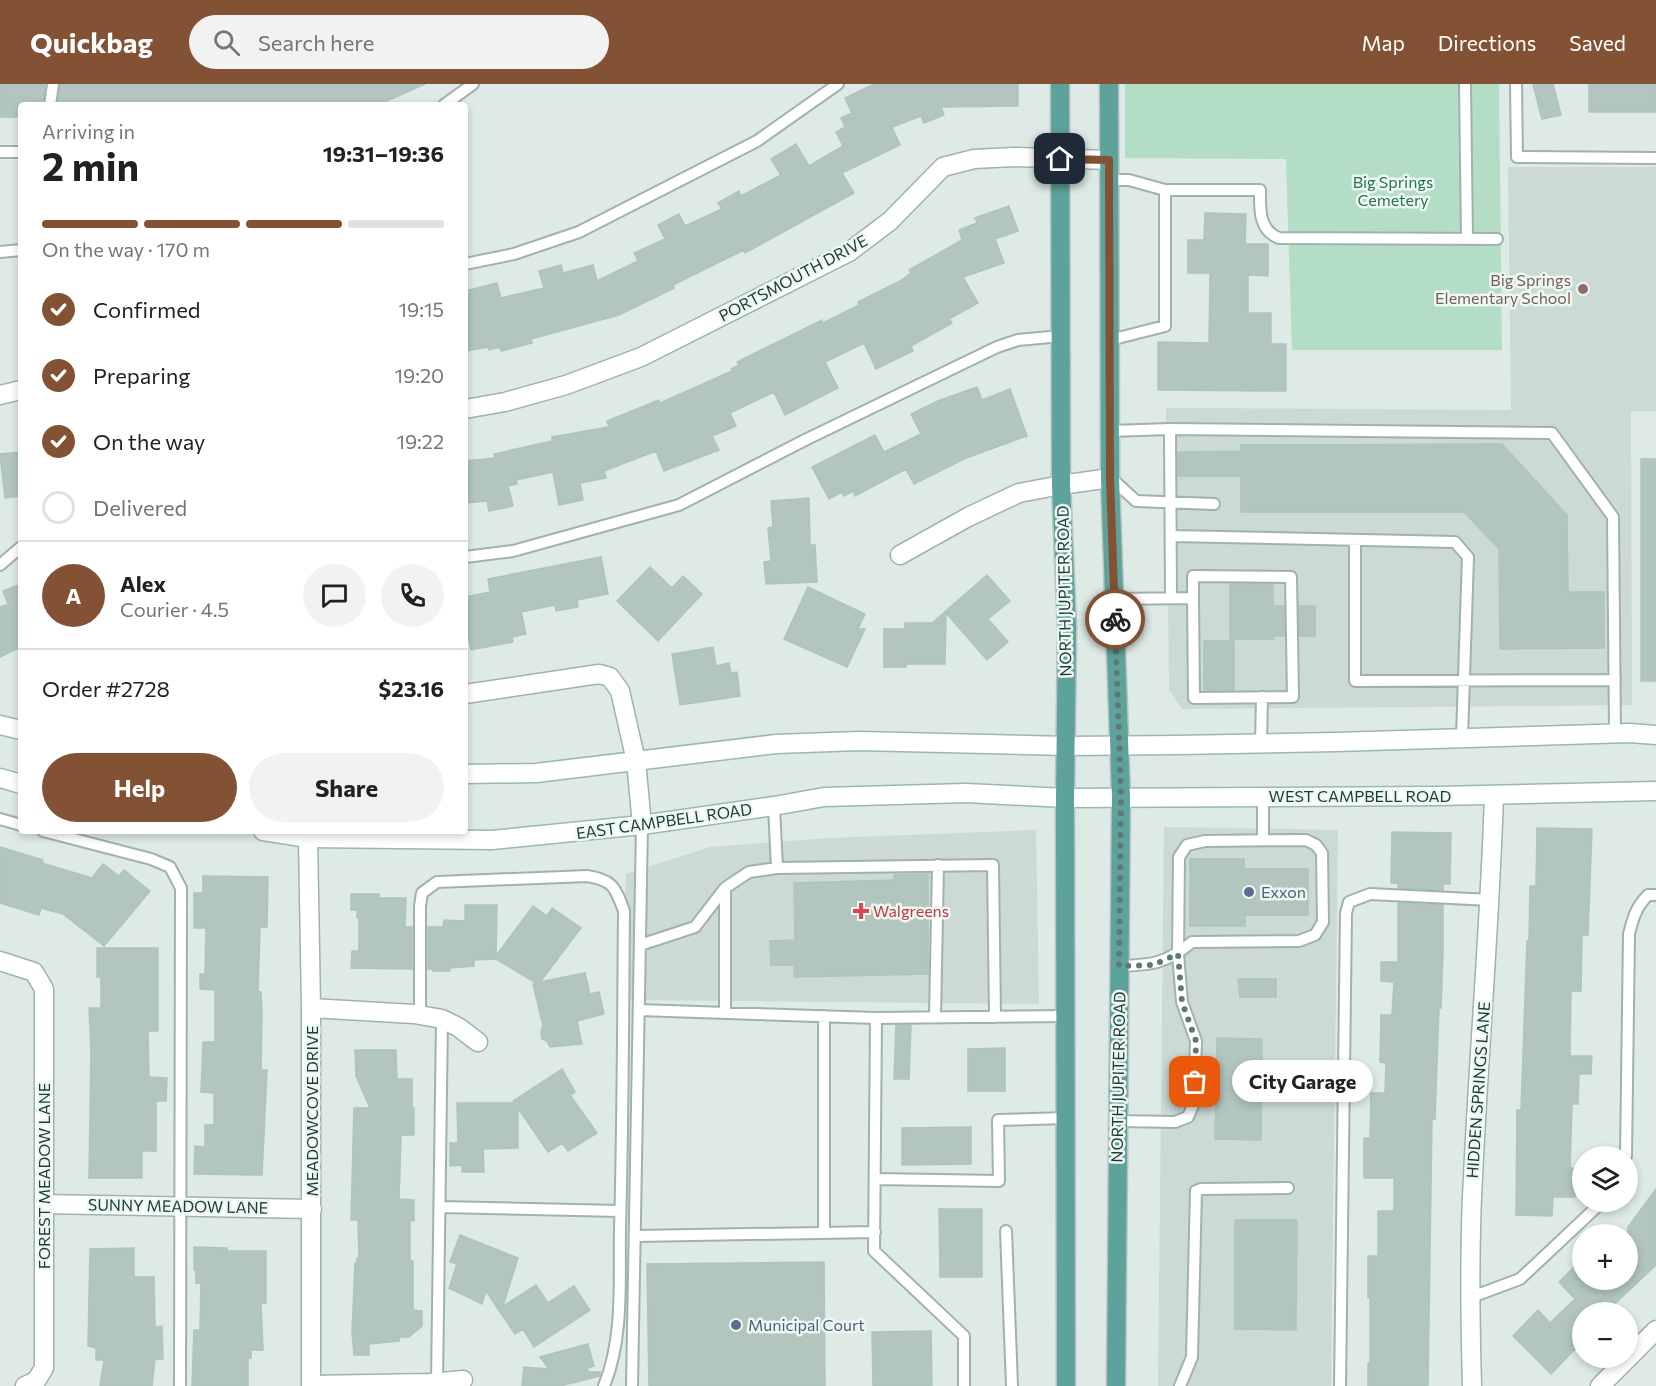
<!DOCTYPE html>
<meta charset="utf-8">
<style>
:root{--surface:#fff;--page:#f2f2f2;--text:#202124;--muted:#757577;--line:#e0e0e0;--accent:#835234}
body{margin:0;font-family:Commissioner,sans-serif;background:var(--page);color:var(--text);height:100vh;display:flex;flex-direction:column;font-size:22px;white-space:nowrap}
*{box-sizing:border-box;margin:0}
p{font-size:20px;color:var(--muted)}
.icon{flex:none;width:33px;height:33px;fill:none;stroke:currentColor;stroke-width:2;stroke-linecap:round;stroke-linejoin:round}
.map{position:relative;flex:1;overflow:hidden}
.side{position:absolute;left:18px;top:18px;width:450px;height:732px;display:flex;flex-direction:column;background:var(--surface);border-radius:6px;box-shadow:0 3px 9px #0003}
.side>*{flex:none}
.fabs{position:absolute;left:1572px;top:1062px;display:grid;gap:12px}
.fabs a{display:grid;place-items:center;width:66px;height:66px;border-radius:50%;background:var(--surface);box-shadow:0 3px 9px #0003;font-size:30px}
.pin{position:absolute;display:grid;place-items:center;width:51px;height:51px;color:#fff;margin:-26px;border-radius:12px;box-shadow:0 3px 9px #0006}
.courier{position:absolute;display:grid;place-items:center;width:60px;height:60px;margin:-30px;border:4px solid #835234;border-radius:50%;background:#fff;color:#222;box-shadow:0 2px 8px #0007}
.bubble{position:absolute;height:42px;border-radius:21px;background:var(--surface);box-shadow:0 3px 9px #0003;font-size:20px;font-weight:700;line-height:42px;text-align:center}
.head em{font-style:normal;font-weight:700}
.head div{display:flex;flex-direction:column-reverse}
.head{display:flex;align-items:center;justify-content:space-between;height:102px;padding:0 24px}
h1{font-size:39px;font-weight:700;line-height:45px}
.bar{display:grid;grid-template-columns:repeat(4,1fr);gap:9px 6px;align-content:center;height:72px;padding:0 24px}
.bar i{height:8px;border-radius:4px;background:var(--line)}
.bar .selected{background:var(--accent)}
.bar p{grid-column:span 4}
.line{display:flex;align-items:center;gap:15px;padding:0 24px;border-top:2px solid var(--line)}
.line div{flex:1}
.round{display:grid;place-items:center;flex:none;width:63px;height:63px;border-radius:32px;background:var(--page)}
ol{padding:0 24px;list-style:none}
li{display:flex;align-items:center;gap:18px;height:66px}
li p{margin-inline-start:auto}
li .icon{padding:6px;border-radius:50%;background:var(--accent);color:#fff;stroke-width:4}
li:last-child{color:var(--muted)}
li i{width:33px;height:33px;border:3px solid var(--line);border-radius:50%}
.cta{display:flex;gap:12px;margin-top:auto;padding:12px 24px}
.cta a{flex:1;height:69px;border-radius:36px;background:var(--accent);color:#fff;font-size:24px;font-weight:700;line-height:69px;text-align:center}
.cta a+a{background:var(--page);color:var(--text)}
header{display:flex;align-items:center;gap:36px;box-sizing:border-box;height:84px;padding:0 30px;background:var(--accent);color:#fff}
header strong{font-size:28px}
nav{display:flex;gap:33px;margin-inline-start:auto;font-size:21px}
.search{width:420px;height:54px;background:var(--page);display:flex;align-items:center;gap:15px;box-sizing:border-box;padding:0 21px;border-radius:33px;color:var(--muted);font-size:22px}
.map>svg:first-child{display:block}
.built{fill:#cbdad5}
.green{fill:#b3dec5}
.building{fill:#b2c5bf;stroke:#afc4be;stroke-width:1.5}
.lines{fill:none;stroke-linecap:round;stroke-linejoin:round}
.lane-casing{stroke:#a0b2ae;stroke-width:14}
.street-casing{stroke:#a0b2ae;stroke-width:21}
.secondary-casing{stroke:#9bb7b1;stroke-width:21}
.primary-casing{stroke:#bbc4c3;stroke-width:21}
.lane{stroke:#fff;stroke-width:10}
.street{stroke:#fff;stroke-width:18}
.secondary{stroke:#fff;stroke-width:18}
.primary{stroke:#5ea39b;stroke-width:18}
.done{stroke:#607874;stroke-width:6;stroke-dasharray:0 10.8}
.route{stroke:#835234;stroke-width:8}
.education-dot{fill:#8d6e63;stroke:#edf7f3;stroke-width:2}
.service-dot{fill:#5c6f8a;stroke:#edf7f3;stroke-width:2}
.health-dot{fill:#e0444e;stroke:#edf7f3;stroke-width:2}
.labels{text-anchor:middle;stroke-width:5;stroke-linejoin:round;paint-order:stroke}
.park-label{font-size:16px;fill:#25744f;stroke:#edf7f3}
.street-label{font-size:16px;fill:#1d3a37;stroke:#edf7f3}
.education-label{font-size:16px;fill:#785e54;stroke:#edf7f3;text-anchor:end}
.service-label{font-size:16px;fill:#4e5e75;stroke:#edf7f3;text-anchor:start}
.health-label{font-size:16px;fill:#be3a42;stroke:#edf7f3;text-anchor:start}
</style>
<header>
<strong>Quickbag</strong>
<div class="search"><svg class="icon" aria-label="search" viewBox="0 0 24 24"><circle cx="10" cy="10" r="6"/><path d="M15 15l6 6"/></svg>Search here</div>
<nav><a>Map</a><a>Directions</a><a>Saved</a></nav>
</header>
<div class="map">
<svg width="1656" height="1302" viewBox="0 0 1656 1302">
<rect width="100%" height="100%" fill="#ddeae6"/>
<path class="built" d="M 1508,83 L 1656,83 L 1656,327 L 1631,327 L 1632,621 L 1182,625 L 1169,606 L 1166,324 L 1511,326 Z
M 1164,743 L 1338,746 L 1331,1302 L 1158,1302 Z
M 1036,746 L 1039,920 L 623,916 L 626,790 L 710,763 L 829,754 Z"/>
<path class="green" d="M 1125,0 L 1499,0 L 1502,266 L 1292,266 L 1286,75 L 1125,74 Z"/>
<path class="building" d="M 0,0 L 45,0 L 43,21 L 21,21 L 21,24 L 17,24 L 17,33 L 0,33 Z
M 60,0 L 425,0 L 378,21 L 58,21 Z
M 874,0 L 1018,0 L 1018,22 L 941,23 L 944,31 L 924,39 L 921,32 L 892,43 L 900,61 L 842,89 L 854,109 L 745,169 L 744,166 L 673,201 L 674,204 L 619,231 L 531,255 L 532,259 L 501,267 L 500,263 L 489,266 L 489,263 L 465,267 L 465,207 L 497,199 L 501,214 L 544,204 L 539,187 L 561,181 L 563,189 L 593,181 L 597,197 L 638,177 L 634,169 L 665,155 L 658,141 L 679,130 L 685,142 L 722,125 L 718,119 L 739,107 L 741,112 L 781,91 L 771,75 L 796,60 L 809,82 L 843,62 L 836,48 L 845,43 L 841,34 L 852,29 L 845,14 Z
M 1533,0 L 1553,0 L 1561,31 L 1542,35 Z
M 1589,0 L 1656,0 L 1656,28 L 1589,28 Z
M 1009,122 L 1018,147 L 995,155 L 1004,179 L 963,193 L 978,219 L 949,235 L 952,239 L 911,262 L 913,267 L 876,285 L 864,259 L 825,278 L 838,304 L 785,331 L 774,308 L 730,329 L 736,342 L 712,352 L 719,366 L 664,387 L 656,367 L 604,387 L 606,394 L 580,399 L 583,416 L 559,421 L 553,388 L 516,396 L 517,400 L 508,402 L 513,422 L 489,427 L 487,417 L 465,419 L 465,377 L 495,374 L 494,370 L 552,357 L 552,353 L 609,343 L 607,337 L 659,316 L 660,319 L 732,287 L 731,285 L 739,281 L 737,278 L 822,236 L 823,239 L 859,221 L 858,218 L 900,197 L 911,189 L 909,186 L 962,156 L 959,146 L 977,139 L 975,134 Z
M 1205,129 L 1246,130 L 1245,160 L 1268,160 L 1268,192 L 1248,191 L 1248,229 L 1271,229 L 1271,260 L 1286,260 L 1286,307 L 1158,306 L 1158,258 L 1209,259 L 1210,189 L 1188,189 L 1188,156 L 1204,156 Z
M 977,303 L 982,316 L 1010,305 L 1027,352 L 966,374 L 914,400 L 906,385 L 855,412 L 853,407 L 844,412 L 842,408 L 829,415 L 812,383 L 875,351 L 884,368 L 921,350 L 911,330 L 938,317 Z
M 1502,360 L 1567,431 L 1568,508 L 1604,508 L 1604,564 L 1500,565 L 1499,465 L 1464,428 L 1241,428 L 1241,392 L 1178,392 L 1178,368 L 1241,367 L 1241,361 Z
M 21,368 L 21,412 L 5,414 L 0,370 Z
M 1641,375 L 1656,375 L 1656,597 L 1641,597 Z
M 809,414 L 810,461 L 815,461 L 817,498 L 766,500 L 764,478 L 771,477 L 768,444 L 773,443 L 771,417 Z
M 601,473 L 608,510 L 577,516 L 578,523 L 556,527 L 555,521 L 521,528 L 526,550 L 512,553 L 513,558 L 471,566 L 465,538 L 465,513 L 490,508 L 488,495 Z
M 650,483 L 672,504 L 683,492 L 702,510 L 658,557 L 617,517 Z
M 987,491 L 1010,517 L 988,535 L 1008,558 L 987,576 L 946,529 L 945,580 L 906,580 L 906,583 L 884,583 L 884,545 L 905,545 L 905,539 L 932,539 Z
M 21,500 L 21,563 L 0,573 L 0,523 L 8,520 L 3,507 Z
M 1230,500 L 1273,500 L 1273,522 L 1284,522 L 1284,552 L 1273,552 L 1273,555 L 1230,555 Z
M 808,503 L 865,530 L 858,545 L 865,545 L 847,583 L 784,555 Z
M 1299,522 L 1315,522 L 1315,552 L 1299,552 Z
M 1204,557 L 1234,557 L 1234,606 L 1204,606 Z
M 713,563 L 716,582 L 729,579 L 731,589 L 737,588 L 740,612 L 680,621 L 672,570 Z
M 1537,744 L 1592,745 L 1588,851 L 1582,851 L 1581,907 L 1571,907 L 1570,972 L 1592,972 L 1591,990 L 1579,990 L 1578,1020 L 1572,1020 L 1570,1084 L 1576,1084 L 1575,1113 L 1553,1113 L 1552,1132 L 1516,1131 L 1517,1026 L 1521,1026 L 1527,857 L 1529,857 L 1530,802 L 1536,802 Z
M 1392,748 L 1451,749 L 1450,800 L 1443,800 L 1443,806 L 1398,804 L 1398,799 L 1391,799 Z
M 0,763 L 43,776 L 42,779 L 92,794 L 103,780 L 119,792 L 124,786 L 150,807 L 104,862 L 63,830 L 41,824 L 39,831 L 0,819 Z
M 1190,775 L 1244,775 L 1244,785 L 1308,785 L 1308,831 L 1245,831 L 1245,842 L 1190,842 Z
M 928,790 L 928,890 L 794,893 L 794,881 L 771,881 L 770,857 L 795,856 L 794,799 L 894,796 L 894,791 Z
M 203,792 L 268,793 L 267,843 L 260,843 L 258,907 L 261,908 L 262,928 L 261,986 L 267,986 L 262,1091 L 194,1090 L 195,1062 L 205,1063 L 205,1041 L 214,1041 L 214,1009 L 201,1008 L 203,958 L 215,958 L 215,906 L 200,905 L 200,890 L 205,890 L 206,844 L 194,844 L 194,809 L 203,809 Z
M 351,810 L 379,810 L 379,814 L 406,814 L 405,843 L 412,843 L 412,885 L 351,884 L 352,867 L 359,867 L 359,834 L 357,834 L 357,826 L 351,826 Z
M 1398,819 L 1443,821 L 1443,868 L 1441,924 L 1439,924 L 1435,1035 L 1432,1035 L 1428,1302 L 1368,1302 L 1368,1279 L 1370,1279 L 1370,1214 L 1368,1214 L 1368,1172 L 1378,1172 L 1378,1127 L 1394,1127 L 1394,1094 L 1364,1094 L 1364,1054 L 1370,1054 L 1371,1009 L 1385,1009 L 1386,979 L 1380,978 L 1381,931 L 1392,931 L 1394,898 L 1381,897 L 1381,878 L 1398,878 Z
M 465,821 L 497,821 L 496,872 L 533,822 L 547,832 L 552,824 L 581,844 L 540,898 L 585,889 L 590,910 L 599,908 L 604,930 L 577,937 L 582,960 L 550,963 L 547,957 L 542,955 L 541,947 L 543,942 L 533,900 L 536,899 L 496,875 L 474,876 L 474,882 L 450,884 L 450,887 L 433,887 L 433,885 L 428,885 L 428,843 L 443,843 L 444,836 L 465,837 Z
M 97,864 L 158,864 L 158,947 L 148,947 L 149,993 L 167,994 L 166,1017 L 156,1017 L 156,1067 L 142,1067 L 142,1094 L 89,1094 L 91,966 L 89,924 L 101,924 L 101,893 L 97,893 Z
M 1238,895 L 1276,895 L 1276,913 L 1240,913 Z
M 896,941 L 911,941 L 909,995 L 894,995 Z
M 1217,954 L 1262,955 L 1261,1056 L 1215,1055 Z
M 1005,964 L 1005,1007 L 968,1007 L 968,965 Z
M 355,966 L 396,966 L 397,995 L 412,995 L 412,1024 L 414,1024 L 414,1051 L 401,1051 L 399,1115 L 414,1116 L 414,1137 L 410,1136 L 410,1177 L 413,1177 L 413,1226 L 422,1227 L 422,1242 L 409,1253 L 400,1253 L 399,1257 L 369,1260 L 369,1271 L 354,1271 L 352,1248 L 355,1179 L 357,1180 L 357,1174 L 359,1174 L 358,1136 L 351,1136 L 354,1024 L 370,1024 L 356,992 Z
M 562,985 L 575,1008 L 570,1011 L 597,1049 L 568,1067 L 562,1059 L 548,1068 L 518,1024 L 518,1064 L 483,1065 L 484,1088 L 462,1088 L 462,1081 L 450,1082 L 450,1059 L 458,1059 L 457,1019 L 515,1019 L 513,1017 Z
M 971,1043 L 971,1080 L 902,1081 L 902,1044 Z
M 1656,1105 L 1656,1181 L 1606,1228 L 1582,1228 L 1582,1250 L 1572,1260 L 1576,1264 L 1551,1290 L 1513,1252 L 1538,1226 L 1550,1239 L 1575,1215 L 1559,1198 L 1574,1183 L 1582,1192 L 1582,1196 L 1628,1196 L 1628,1143 Z
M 939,1125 L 982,1125 L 982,1193 L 940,1193 Z
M 1235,1136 L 1297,1136 L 1296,1246 L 1235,1245 Z
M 460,1151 L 518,1174 L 503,1222 L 536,1201 L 548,1219 L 574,1202 L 590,1226 L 534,1263 L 523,1245 L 515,1250 L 486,1207 L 482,1220 L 449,1204 L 457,1180 L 450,1178 Z
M 194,1163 L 227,1164 L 227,1167 L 266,1167 L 266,1219 L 261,1219 L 263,1266 L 251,1266 L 251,1274 L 248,1274 L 248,1302 L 192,1302 L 194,1246 L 200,1246 L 201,1199 L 196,1199 L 196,1186 L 194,1186 Z
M 134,1164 L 134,1193 L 154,1193 L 155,1243 L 162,1242 L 163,1275 L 155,1275 L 152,1302 L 100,1302 L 104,1276 L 96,1276 L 96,1264 L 88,1262 L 90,1165 Z
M 824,1178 L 825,1302 L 649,1302 L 647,1180 Z
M 931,1247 L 932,1302 L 873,1302 L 872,1248 Z
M 588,1260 L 594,1282 L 587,1284 L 589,1288 L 600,1288 L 600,1292 L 560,1302 L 522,1302 L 524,1283 L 549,1285 L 540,1273 Z"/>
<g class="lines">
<defs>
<path id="lane" d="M 1465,0 L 1467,155
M 1516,0 L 1517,73 L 1656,74
M 50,21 L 53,0
M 444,21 L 473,0
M 0,68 L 21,68
M 1109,96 L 1129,96 L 1165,106 L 1165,242 L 1110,256
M 1165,106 L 1260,106 C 1260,124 1258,146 1279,154 L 1497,155
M 0,168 L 21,166
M 465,180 L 514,170 L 579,148 L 757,57 L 838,0
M 1170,345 L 1171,514
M 1110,347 L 1170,345 L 1552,349 L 1613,433 L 1615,649
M 1111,394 L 1136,417 L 1214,420
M 1172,452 L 1455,458 L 1468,473 L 1462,653
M 1355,456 L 1355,597 L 1615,596
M 465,473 L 513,467 L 679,421 L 805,356 L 997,263 L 1018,256 L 1061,252
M 0,481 L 21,463
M 1114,515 L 1193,514 L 1194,614 L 1293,613 L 1291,493 L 1193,492 L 1193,514
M 1261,659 L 1262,613
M 1263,713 L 1263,756
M 0,735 L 21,741
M 43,747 L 151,775 L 170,783 L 181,804 L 180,1302
M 777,784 L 993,781 L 995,933
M 725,804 L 725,929
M 640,861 L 695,843 L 725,804 L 749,788 L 777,784 L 774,722
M 639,926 L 876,934 L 874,1167 L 964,1252 L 964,1302
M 420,931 L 420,822 L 422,809 L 437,798 L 587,792 C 613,796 615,803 624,827 C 623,933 623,1039 620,1145 C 619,1197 624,1253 604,1302
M 824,932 L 824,1149
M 935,933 L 938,781
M 876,934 L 1065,932
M 1118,1037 L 1175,1038 L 1188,1033 L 1194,1019 L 1196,957 L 1182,918 L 1178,870 L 1179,773 L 1187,761 L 1205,757 L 1306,756 L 1316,761 L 1322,769 L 1323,838 L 1315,851 L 1299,857 L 1192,858 C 1166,880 1151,881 1119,882
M 1626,1072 L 1629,850 C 1633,834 1636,823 1648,811 L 1656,811
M 875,1095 L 999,1097 L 998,1036 L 1066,1034
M 440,1123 L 620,1127
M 1006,1147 L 1012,1302
M 636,1152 L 875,1148
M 1469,1214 L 1520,1195 L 1602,1118
M 437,1299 L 442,935
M 632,1302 L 642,741
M 1180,1302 L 1192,1273 L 1196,1107 L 1201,1105 L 1288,1104
M 1340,1302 L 1346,829 L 1349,818 L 1370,810 L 1491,816"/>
<path id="street" d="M 0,311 L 21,306
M 465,325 L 505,318 L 566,301 L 641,273 L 849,168 L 890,137 L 943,83 L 974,75 L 1014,73 L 1109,76
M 900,471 L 968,433 L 1019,409 L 1061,401 L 1110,394
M 465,610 L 599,590 L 610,593 L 620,607 L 636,677 L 642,741
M 308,754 L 311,924 L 311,1301 L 430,1299 L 463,1296
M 0,877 L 34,888 L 44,905 L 44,1284 L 36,1297 L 25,1302
M 311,924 L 414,930 L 442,935 L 458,943 L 478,958
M 44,1120 L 312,1125
M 1472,1302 C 1470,1232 1469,1162 1473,1093 C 1479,965 1490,838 1494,711
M 1600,1302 L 1656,1246"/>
<path id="secondary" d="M 0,641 L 21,646
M 465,690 L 536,689 L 776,660 L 859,657 L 1066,662 L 1178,661 L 1335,658 L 1630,649 L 1656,651
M 0,694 L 21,700
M 263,747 L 308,754 L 492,756 L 642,741 L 774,722 L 824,713 L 966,709 L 1065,714 L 1439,712 L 1656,707"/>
<path id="primary" d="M 1060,0 L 1061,401 L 1067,544 L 1065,714 L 1066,1302
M 1109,0 L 1110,394 L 1121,713 L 1116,1302"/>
</defs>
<use href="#lane" class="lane-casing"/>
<use href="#street" class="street-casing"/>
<use href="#secondary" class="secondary-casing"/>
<use href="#primary" class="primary-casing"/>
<use href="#lane" class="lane"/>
<use href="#street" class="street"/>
<use href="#secondary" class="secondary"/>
<use href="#primary" class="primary"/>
</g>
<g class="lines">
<path class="done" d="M 1115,535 L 1121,713 L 1119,882 L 1153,881 L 1178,870 L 1182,918 L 1196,957 L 1195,998"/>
<path class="route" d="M 1060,75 L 1109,76 L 1110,394 L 1115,535"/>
</g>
<circle class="education-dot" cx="1583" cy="205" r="6"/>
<g class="service-dot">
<circle cx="1249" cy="808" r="6"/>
<circle cx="736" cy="1241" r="6"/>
</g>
<path class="health-dot" d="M858 818h6v6h6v6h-6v6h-6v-6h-6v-6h6z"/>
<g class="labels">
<g class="park-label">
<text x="1393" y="104">Big Springs<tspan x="1393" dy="18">Cemetery</tspan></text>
</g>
<g class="street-label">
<text transform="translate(793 194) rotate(-28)" y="6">PORTSMOUTH DRIVE</text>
<text transform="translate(1064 507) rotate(-91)" y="6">NORTH JUPITER ROAD</text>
<text x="1360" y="718">WEST CAMPBELL ROAD</text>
<text transform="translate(664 737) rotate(-8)" y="6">EAST CAMPBELL ROAD</text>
<text transform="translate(1118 993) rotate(-89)" y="6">NORTH JUPITER ROAD</text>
<text transform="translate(1478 1006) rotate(-86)" y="6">HIDDEN SPRINGS LANE</text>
<text transform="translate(312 1027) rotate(-90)" y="6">MEADOWCOVE DRIVE</text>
<text transform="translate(44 1092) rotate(-90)" y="6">FOREST MEADOW LANE</text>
<text transform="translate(178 1122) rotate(1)" y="6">SUNNY MEADOW LANE</text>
</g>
<g class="education-label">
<text x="1571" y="202">Big Springs<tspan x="1571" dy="18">Elementary School</tspan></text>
</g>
<g class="service-label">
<text x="1261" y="814">Exxon</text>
<text x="748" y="1247">Municipal Court</text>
</g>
<g class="health-label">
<text x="873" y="833">Walgreens</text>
</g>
</g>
</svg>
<div class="fabs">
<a><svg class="icon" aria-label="layers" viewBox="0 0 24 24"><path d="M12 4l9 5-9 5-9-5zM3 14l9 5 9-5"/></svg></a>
<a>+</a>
<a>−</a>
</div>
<div class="pin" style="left:1195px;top:998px;background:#ea580c"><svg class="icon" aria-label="bag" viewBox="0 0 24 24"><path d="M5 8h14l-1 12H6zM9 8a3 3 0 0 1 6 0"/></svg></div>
<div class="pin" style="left:1060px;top:75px;background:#1f2937"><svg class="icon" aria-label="home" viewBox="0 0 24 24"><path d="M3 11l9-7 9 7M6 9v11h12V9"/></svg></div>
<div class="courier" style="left:1115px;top:535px"><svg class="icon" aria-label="bike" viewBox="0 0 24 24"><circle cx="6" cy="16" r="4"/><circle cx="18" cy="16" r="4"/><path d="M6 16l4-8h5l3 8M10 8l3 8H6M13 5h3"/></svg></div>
<div class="bubble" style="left:1232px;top:976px;width:141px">City Garage</div>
<section class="side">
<div class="head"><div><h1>2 min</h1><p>Arriving in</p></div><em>19:31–19:36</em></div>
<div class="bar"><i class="selected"></i><i class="selected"></i><i class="selected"></i><i></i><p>On the way · 170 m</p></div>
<ol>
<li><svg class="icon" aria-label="check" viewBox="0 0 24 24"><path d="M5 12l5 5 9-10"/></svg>Confirmed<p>19:15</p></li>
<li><svg class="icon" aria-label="check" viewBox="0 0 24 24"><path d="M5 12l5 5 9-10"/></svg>Preparing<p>19:20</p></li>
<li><svg class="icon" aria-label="check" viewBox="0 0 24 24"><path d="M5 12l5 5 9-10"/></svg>On the way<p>19:22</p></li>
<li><i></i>Delivered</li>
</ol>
<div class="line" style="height:108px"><b class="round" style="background:var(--accent);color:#fff">A</b><div><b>Alex</b><p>Courier · 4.5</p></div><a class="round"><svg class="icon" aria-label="chat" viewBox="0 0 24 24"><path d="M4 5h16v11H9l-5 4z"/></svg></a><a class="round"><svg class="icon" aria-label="phone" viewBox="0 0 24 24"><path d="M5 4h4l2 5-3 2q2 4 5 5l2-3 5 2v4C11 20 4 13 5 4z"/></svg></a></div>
<div class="line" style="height:78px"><div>Order #2728</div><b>$23.16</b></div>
<div class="cta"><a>Help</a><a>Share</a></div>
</section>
</div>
